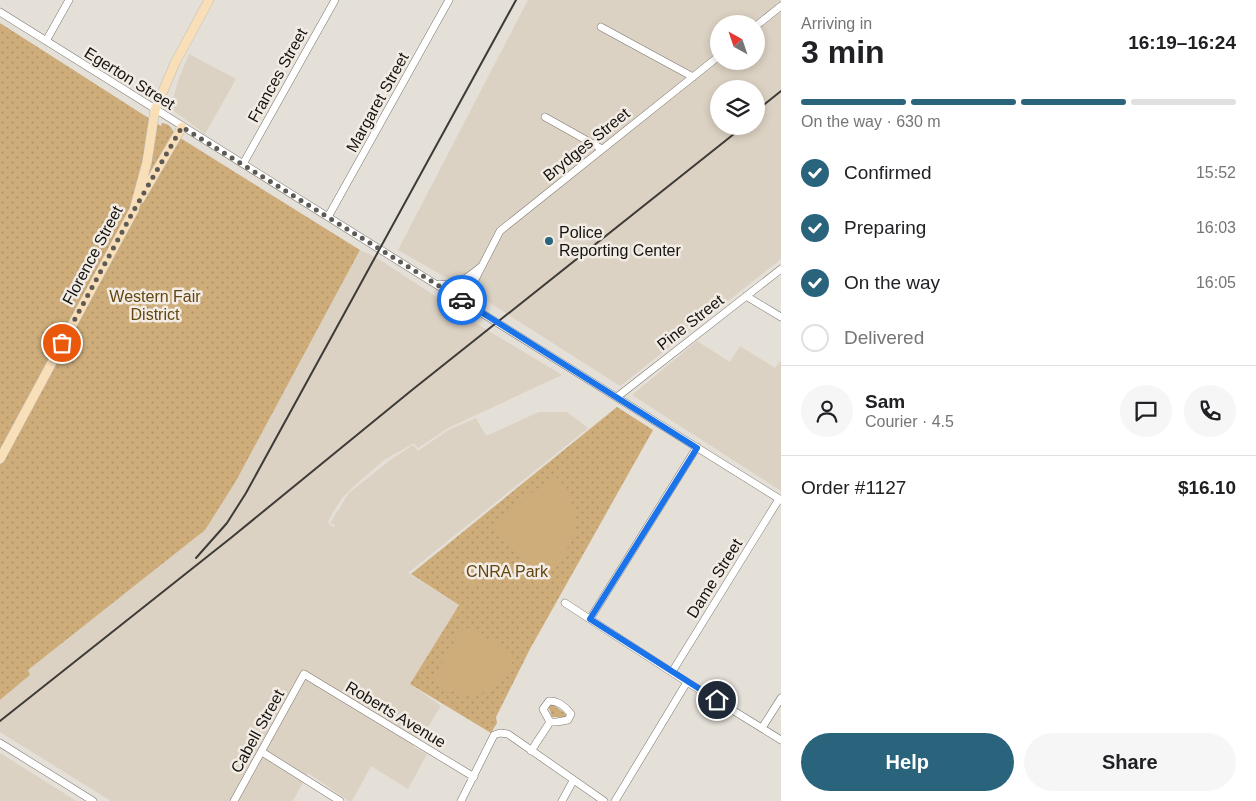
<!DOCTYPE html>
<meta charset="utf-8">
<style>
:root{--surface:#fff;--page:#f6f6f6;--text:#202124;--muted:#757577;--line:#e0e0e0;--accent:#29647c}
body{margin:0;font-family:Helvetica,sans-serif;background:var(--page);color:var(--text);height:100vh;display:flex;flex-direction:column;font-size:19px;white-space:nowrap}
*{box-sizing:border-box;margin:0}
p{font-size:16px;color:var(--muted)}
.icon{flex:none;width:28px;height:28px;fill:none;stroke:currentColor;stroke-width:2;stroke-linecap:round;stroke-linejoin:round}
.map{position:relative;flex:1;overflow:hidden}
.drawer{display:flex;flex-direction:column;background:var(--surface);width:475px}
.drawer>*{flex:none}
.needle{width:32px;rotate:320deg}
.buttons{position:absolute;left:710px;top:15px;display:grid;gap:10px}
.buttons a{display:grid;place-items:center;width:55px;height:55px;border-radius:50%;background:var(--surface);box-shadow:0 2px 8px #0003;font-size:25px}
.pin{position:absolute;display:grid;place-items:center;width:42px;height:42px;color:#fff;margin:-21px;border:2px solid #fff;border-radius:50%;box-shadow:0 1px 5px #0007}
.courier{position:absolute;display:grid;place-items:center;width:50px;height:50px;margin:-25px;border:4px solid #1a73e8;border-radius:50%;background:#fff;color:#222;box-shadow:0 1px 6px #0007}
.overview em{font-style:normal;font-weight:800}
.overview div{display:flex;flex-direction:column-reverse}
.overview{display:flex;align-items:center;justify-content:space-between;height:85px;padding:0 20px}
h1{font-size:32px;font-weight:800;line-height:38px}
.bar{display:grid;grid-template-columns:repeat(4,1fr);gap:8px 5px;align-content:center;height:60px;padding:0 20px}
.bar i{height:6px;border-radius:4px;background:var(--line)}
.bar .active{background:var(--accent)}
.bar p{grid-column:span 4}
.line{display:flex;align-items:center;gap:12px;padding:0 20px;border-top:1px solid var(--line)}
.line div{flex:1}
.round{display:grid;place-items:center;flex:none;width:52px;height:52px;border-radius:26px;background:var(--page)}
ol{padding:0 20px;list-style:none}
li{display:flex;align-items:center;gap:15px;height:55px}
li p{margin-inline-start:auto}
li .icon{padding:5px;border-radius:50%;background:var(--accent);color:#fff;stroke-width:4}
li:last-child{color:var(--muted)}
li i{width:28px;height:28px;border:2px solid var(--line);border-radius:50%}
.button{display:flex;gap:10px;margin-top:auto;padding:10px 20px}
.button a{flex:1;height:58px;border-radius:30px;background:var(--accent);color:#fff;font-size:20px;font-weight:800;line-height:58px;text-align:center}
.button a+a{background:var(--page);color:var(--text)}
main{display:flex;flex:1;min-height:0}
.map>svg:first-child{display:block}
.built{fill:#dcd2c3;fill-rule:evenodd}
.grass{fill:url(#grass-dots)}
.pitch{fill:#cead7b}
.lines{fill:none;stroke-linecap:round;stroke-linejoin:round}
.minor-casing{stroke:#7a756e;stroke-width:8}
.major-casing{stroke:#bdbdbc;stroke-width:10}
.minor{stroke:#fff;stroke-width:7}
.major{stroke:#f8dfb8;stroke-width:9}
.rail{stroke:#3d3b37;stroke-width:2}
.done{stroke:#5d5a56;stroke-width:5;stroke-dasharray:0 9}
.route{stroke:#1a73e8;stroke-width:6}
.poi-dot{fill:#29647c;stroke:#f2ece4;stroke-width:2}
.labels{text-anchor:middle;stroke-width:5;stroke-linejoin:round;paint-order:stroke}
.street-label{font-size:16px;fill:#151310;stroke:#f2ece4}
.poi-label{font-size:16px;fill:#151310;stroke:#f2ece4;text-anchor:start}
.park-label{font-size:16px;fill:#634611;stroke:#f2ece4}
</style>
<main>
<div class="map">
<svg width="781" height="801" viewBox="0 0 781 801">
<defs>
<pattern id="grass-dots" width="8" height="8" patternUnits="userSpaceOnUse" patternTransform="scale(1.25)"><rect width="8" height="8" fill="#cead7b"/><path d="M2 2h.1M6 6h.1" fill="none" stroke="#b09469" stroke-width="1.8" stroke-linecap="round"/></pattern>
</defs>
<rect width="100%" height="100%" fill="#e4dfd7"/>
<path class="built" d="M 528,0 L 781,0 L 781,259 L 620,386 L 487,301 L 398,250 ZM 719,24 L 756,24 L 756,61 L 719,61 ZM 719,89 L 756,89 L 756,126 L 719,126 Z
M 189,54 L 236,79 L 205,134 L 170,108 L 179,78 Z
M 360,250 L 377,258 L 487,330 L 562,375 L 448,428 L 418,448 L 414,443 L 384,460 L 353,487 L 343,497 L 333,512 L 328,522 L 331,526 L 335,527 L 335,525 L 330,523 L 349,493 L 389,461 L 413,445 L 418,451 L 447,431 L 476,418 L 486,436 L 539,412 L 567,412 L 588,428 L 408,573 L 459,605 L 410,684 L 441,706 L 421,738 L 413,747 L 427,754 L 408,789 L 371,766 L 352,801 L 349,801 L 308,773 L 293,801 L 111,801 L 0,732 L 0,700 L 29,676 L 27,670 L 65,640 L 236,481 Z
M 697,341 L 730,362 L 740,346 L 775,368 L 781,360 L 781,491 L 632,395 Z
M 0,753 L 59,790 L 76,801 L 0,801 Z"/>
<path class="grass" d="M 0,23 L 161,126 L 162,123 C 169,124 172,127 174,134 L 360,250 L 236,481 L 205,530 L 28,670 L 30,675 L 0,700 Z
M 617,407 L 653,430 L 530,649 L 496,717 L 497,723 L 491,733 L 410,684 L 459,605 L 411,574 Z
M 552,704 L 566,714 L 565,717 L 552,717 L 548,705 Z"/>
<path class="pitch" d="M 555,475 C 588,511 579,552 538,577 L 494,529 L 495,522 Z
M 474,561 L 485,570 L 474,585 L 462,577 Z
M 469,628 L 515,655 C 507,679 488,700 460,694 C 450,692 440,685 432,680 L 461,630 Z"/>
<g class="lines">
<defs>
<path id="minor" d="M 0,12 L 781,500
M 756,26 L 781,6
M 601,27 L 693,77
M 46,41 L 69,0
M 545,117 L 602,149
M 243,164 L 335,0
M 328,217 L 449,0
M 439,284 C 458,287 468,277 482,266
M 746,296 L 781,317
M 464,301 L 500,231 L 719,56
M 617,397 L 781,269
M 565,603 L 687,682 L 781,740
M 590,619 L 697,447
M 672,672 L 779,499
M 762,728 L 781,698
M 0,743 L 93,801
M 531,751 L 550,722 L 557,722 L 568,720 L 571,714 C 566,707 557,700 549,701 L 543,709 L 550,722
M 262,752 L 340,801
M 234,801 L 304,674 L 474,777
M 461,801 L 494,735 L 500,733 L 508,734 L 604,801
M 562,801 L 573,781
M 615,801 L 687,682"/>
<path id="major" d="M 140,199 L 182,127
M 0,459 L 134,210 L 147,162 L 155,110 L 175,63 L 209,0"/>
</defs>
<use href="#minor" class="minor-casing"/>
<use href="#major" class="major-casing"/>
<use href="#minor" class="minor"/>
<use href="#major" class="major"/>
<path class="rail" d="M 756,111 L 781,91
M 196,558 L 227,523 L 246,493 L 516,0
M 0,721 L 232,537 L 412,390 L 744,126"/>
</g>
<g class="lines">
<path class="done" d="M 62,343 L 134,210 L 182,127 L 462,300"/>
<path class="route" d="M 462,300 L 697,448 L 590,619 L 717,700"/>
</g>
<circle class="poi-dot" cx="549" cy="241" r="5"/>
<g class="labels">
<g class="street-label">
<text transform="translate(277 75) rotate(-61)" y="6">Frances Street</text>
<text transform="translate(130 78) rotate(32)" y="6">Egerton Street</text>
<text transform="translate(377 102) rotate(-61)" y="6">Margaret Street</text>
<text transform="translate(586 144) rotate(-39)" y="6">Brydges Street</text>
<text transform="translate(92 255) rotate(-62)" y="6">Florence Street</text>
<text transform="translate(690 322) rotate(-38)" y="6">Pine Street</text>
<text transform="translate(714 578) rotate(-58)" y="6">Dame Street</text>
<text transform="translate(396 714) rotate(31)" y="6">Roberts Avenue</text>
<text transform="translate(257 731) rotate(-61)" y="6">Cabell Street</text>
</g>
<g class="poi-label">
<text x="559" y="238">Police<tspan x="559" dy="18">Reporting Center</tspan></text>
</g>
<g class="park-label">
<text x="155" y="302">Western Fair<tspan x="155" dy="18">District</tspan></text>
<text x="507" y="577">CNRA Park</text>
</g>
</g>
</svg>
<div class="buttons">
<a><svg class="needle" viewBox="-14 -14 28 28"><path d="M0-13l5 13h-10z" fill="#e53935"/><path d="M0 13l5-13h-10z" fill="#757577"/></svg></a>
<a><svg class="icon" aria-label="layers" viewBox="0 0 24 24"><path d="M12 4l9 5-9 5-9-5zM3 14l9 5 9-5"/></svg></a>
</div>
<div class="pin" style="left:62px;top:343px;background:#ea580c"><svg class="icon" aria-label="bag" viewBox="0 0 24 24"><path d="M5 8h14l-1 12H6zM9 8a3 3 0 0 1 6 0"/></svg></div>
<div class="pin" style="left:717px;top:700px;background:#1f2937"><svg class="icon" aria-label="home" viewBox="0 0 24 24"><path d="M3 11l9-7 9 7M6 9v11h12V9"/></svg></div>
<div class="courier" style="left:462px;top:300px"><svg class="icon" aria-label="car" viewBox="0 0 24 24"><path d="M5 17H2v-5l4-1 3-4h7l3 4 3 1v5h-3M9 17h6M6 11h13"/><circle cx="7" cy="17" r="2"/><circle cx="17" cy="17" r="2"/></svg></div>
</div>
<section class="drawer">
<div class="overview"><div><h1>3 min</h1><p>Arriving in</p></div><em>16:19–16:24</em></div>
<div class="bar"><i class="active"></i><i class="active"></i><i class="active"></i><i></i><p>On the way · 630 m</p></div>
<ol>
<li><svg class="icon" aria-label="check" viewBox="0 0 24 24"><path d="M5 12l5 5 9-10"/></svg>Confirmed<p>15:52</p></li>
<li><svg class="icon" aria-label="check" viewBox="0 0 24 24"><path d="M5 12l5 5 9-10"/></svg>Preparing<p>16:03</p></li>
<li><svg class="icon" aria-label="check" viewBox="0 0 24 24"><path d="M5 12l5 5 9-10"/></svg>On the way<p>16:05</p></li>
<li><i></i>Delivered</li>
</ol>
<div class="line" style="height:90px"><a class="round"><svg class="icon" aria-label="person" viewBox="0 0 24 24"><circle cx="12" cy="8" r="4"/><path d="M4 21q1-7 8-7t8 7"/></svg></a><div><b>Sam</b><p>Courier · 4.5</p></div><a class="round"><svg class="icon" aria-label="chat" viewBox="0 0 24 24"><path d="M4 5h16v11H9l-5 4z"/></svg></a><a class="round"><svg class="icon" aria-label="phone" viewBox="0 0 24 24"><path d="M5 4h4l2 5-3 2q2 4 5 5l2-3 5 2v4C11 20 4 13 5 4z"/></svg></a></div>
<div class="line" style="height:65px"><div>Order #1127</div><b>$16.10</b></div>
<div class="button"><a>Help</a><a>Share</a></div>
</section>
</main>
